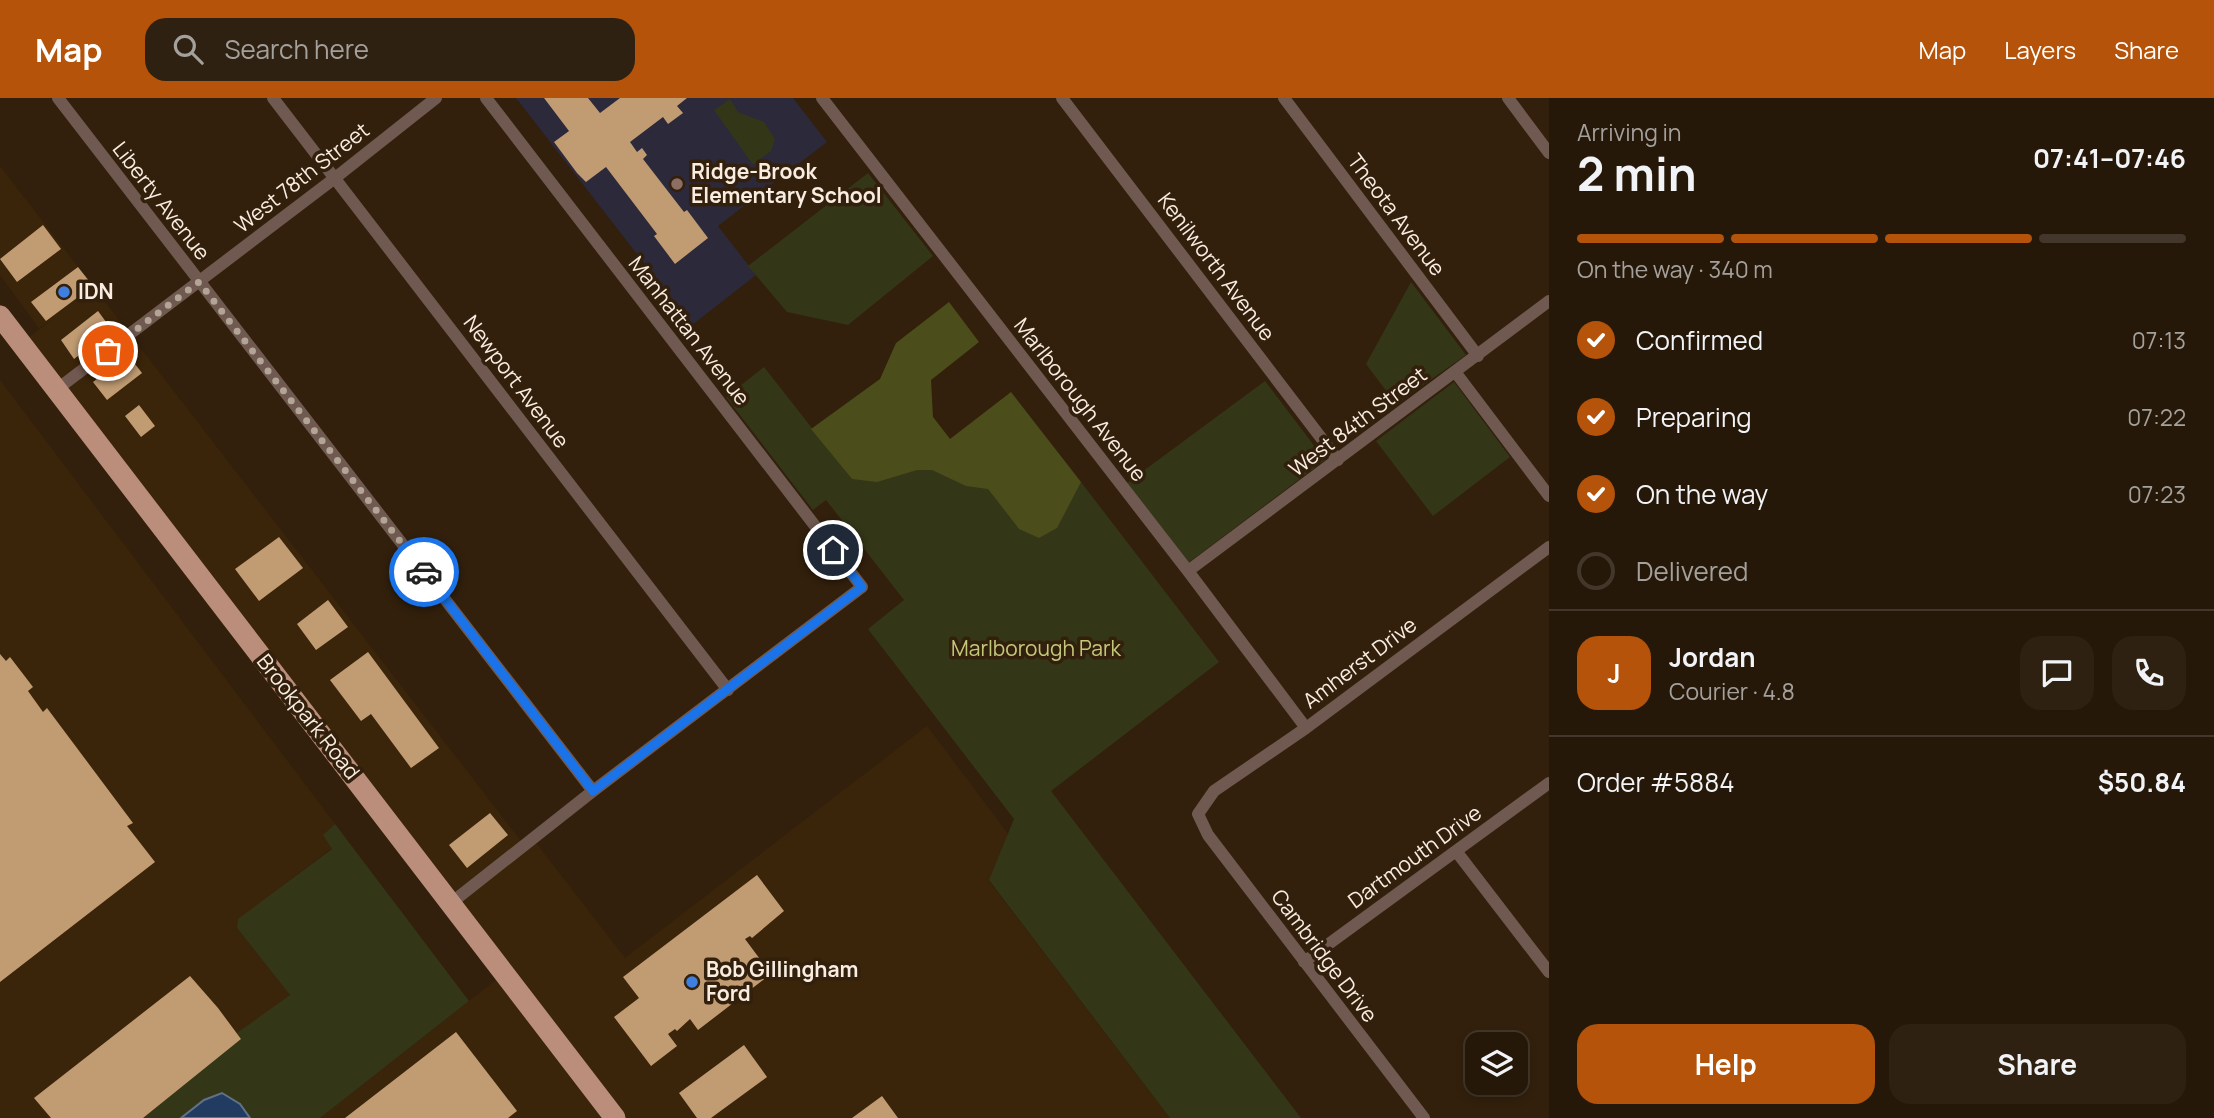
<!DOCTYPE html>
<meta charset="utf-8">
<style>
:root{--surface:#261809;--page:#2e2112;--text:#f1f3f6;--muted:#a4a09c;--line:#42372a;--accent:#b45309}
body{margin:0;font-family:Manrope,sans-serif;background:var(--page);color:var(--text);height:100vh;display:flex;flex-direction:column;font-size:26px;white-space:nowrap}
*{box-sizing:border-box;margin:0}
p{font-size:23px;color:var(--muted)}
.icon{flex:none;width:38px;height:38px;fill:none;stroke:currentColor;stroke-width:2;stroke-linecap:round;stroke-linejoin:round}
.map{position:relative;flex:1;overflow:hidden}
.drawer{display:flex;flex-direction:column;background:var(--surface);width:665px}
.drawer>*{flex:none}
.buttons{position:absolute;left:1465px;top:934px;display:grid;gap:14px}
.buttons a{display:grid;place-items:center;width:63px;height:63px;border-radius:14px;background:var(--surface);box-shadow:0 4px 10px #0003,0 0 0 2px var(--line);font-size:35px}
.pin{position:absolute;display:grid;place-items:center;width:60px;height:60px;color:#fff;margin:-30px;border:4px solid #fff;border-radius:50%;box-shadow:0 2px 7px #0007}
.courier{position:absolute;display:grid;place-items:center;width:70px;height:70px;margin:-35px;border:5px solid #1a73e8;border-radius:50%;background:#fff;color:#222;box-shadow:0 2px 9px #0007}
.head em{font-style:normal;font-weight:700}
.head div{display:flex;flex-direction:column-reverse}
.head{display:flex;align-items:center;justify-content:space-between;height:119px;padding:0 28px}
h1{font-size:46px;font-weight:700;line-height:52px}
.bar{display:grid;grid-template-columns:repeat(4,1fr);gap:10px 7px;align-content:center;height:84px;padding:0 28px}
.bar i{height:9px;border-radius:5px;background:var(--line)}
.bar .on{background:var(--accent)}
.bar p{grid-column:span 4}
.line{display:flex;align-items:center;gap:18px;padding:0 28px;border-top:2px solid var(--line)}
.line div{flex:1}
.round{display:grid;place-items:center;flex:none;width:74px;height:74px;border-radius:21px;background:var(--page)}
ol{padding:0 28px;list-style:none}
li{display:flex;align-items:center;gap:21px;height:77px}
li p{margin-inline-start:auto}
li .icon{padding:7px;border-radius:50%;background:var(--accent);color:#fff;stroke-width:4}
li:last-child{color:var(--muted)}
li i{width:38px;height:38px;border:4px solid var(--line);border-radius:50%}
.cta{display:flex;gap:14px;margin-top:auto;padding:14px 28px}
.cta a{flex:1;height:80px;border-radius:21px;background:var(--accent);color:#fff;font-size:28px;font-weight:700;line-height:80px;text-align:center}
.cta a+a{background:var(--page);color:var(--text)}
header{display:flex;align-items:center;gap:42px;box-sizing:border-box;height:98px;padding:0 35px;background:var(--accent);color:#fff}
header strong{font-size:33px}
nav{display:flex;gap:38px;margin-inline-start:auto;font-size:24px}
.search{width:490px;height:63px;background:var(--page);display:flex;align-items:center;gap:18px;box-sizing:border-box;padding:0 24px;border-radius:21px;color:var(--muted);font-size:26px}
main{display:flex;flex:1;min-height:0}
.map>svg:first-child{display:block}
.built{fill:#3b250a}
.education{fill:#2c293a}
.green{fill:#343618}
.forest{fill:#4b4d1b}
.water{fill:#213c60;stroke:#627187;stroke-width:2}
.building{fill:#c19c73}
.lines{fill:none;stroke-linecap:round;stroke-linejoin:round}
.street{stroke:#6f5950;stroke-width:12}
.primary{stroke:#ba8e7b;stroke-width:21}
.done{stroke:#b3a596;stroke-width:7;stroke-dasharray:0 12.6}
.route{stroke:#1a73e8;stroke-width:9}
.education-dot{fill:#8d6e63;stroke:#32200c;stroke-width:2.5}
.shop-dot{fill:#3f7fe0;stroke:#32200c;stroke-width:2.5}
.labels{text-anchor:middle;stroke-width:7;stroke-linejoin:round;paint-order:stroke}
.poi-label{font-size:21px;font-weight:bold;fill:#f9ede1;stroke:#32200c;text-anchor:start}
.street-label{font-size:21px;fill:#f9ede1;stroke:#32200c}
.park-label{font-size:21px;fill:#c3c97b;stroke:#32200c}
</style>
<header>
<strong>Map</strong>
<div class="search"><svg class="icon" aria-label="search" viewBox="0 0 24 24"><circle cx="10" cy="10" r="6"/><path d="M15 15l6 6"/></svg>Search here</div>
<nav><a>Map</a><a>Layers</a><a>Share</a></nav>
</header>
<main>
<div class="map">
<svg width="1549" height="1020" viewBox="0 0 1549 1020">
<rect width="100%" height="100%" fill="#32200c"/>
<path class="built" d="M 0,68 L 524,747 L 533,741 L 625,860 L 927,628 L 1008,736 L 989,783 L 1170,1020 L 624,1020 L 27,241 L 55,219 L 39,230 L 0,177 Z
M 0,282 L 335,726 L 323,737 L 332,750 L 238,822 L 237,830 L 290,897 L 133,1020 L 0,1020 Z
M 496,882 L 602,1020 L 320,1020 Z"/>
<path class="education" d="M 516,0 L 793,0 L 827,44 L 718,128 L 756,177 L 692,227 Z"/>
<path class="green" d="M 730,1 L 738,14 L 764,24 L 775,41 L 771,53 L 753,67 L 714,12 Z
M 868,75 L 933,158 L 848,227 L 787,214 L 748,168 Z
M 1411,184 L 1466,257 L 1396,306 L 1366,266 Z
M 764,269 L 852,381 L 933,319 L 1019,431 L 1081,384 L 1219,564 L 1051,693 L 1301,1020 L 1170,1020 L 989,782 L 1014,721 L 868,531 L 904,502 L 826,402 L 813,412 L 726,299 Z
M 1265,283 L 1325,362 L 1188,465 L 1127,385 Z
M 1454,284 L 1510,359 L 1433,418 L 1376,343 Z
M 335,726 L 469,903 L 320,1020 L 250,1020 L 240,1006 L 204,1002 L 181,1020 L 136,1020 L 241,941 L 237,935 L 290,897 L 237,830 L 238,821 L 332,751 L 323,737 Z"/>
<path class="forest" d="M 949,204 L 979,244 L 931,282 L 933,319 L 950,341 L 1011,294 L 1081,384 L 1057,430 L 1039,440 L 1019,431 L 988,391 L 966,388 L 932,372 L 917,372 L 877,384 L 852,381 L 811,331 L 880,281 L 896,245 Z"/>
<path class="water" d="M 222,995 L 240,1006 L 250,1020 L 181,1020 L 204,1002 Z"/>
<path class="building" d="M 544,0 L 588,0 L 600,15 L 620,0 L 687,0 L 677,8 L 683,15 L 668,26 L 663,19 L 630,44 L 637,54 L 642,50 L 647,57 L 643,61 L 684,114 L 687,112 L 708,140 L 675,166 L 654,138 L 657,136 L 606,69 L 586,84 L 577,75 L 554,44 L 569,33 Z
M 43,127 L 61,151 L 17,184 L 0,161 Z
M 78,169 L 93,188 L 46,223 L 31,204 Z
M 98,213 L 112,232 L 74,261 L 61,242 Z
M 128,257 L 142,275 L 107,302 L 93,284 Z
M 139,307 L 155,328 L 141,339 L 125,318 Z
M 279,439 L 303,470 L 259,503 L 235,471 Z
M 328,502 L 348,529 L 316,552 L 297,526 Z
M 368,554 L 439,650 L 411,670 L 371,616 L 361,623 L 330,582 Z
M 0,556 L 6,563 L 10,559 L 33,589 L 28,593 L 43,614 L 47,610 L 133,725 L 127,728 L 155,764 L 0,884 Z
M 490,715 L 508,737 L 467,770 L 449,747 Z
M 757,777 L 784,813 L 752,840 L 750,838 L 745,841 L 771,876 L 698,932 L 690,921 L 677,933 L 675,931 L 668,936 L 677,948 L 651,968 L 614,919 L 639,900 L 623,879 Z
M 190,878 L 218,910 L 241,941 L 143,1020 L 51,1020 L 34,1000 Z
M 456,934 L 517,1013 L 508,1020 L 345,1020 Z
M 744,947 L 767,979 L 711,1020 L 697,1020 L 679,995 Z
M 882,998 L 898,1020 L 852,1020 Z"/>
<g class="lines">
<path class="street" d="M 58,0 L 593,693
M 273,0 L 728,592
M 822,0 L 1188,473 L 1306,630
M 1062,0 L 1338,362
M 1284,0 L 1478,258
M 1508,0 L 1549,55
M 1456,275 L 1549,398
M 56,292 L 335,80 L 436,0
M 1188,473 L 1549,203
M 1456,753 L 1549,874
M 451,805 L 593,693 L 862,489 L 486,0
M 1304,864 L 1549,685
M 1424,1020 L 1208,737 L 1198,716 L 1214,693 L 1306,630 L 1549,449"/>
<path class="primary" d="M 0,218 L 615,1020"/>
</g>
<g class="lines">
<path class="done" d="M 108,253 L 199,184 L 424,474"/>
<path class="route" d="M 424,474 L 593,693 L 862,489 L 833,452"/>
</g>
<circle class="education-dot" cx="677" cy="86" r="7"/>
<g class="shop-dot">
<circle cx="64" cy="194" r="7"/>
<circle cx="692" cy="884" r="7"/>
</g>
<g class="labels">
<g class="poi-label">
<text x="691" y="81">Ridge-Brook<tspan x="691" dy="24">Elementary School</tspan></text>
<text x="78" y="201">IDN</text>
<text x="706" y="879">Bob Gillingham<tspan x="706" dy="24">Ford</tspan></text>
</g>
<g class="street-label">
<text transform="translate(302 80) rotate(-38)" y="7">West 78th Street</text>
<text transform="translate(161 103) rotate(52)" y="7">Liberty Avenue</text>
<text transform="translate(1396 117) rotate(53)" y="7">Theota Avenue</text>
<text transform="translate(1216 169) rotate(53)" y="7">Kenilworth Avenue</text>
<text transform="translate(689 233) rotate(52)" y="7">Manhattan Avenue</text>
<text transform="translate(516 284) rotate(53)" y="7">Newport Avenue</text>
<text transform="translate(1080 302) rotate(52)" y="7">Marlborough Avenue</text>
<text transform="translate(1358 324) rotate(-37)" y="7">West 84th Street</text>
<text transform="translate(1360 565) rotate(-37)" y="7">Amherst Drive</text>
<text transform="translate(308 619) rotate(52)" y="7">Brookpark Road</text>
<text transform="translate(1415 759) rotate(-36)" y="7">Dartmouth Drive</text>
<text transform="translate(1324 858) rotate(53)" y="7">Cambridge Drive</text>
</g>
<g class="park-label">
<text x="1036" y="558">Marlborough Park</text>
</g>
</g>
</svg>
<div class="buttons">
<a><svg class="icon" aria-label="layers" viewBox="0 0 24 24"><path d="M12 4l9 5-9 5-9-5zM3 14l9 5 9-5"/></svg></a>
</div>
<div class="pin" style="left:108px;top:253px;background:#ea580c"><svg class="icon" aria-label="bag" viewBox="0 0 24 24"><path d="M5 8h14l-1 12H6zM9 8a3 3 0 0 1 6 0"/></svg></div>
<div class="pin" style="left:833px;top:452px;background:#1f2937"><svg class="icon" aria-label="home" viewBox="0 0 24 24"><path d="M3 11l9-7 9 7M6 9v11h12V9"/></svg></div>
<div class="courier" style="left:424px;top:474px"><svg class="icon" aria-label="car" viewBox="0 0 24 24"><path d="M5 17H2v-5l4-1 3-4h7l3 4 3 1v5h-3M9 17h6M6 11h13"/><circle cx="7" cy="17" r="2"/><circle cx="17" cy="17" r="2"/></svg></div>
</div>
<section class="drawer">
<div class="head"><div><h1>2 min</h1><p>Arriving in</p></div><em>07:41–07:46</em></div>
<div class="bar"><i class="on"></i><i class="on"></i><i class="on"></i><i></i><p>On the way · 340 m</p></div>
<ol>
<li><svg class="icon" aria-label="check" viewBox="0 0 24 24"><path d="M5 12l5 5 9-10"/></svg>Confirmed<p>07:13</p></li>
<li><svg class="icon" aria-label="check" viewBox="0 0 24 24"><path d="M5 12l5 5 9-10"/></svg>Preparing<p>07:22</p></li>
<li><svg class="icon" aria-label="check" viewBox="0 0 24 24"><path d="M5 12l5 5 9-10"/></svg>On the way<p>07:23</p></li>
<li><i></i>Delivered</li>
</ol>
<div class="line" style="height:126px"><b class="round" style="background:var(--accent);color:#fff">J</b><div><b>Jordan</b><p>Courier · 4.8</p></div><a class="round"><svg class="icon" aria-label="chat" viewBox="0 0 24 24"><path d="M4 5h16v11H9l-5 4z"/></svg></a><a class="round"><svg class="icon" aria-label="phone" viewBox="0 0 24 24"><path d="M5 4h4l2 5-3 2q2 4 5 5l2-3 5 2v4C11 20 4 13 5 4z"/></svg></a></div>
<div class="line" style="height:91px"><div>Order #5884</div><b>$50.84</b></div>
<div class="cta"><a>Help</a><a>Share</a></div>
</section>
</main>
